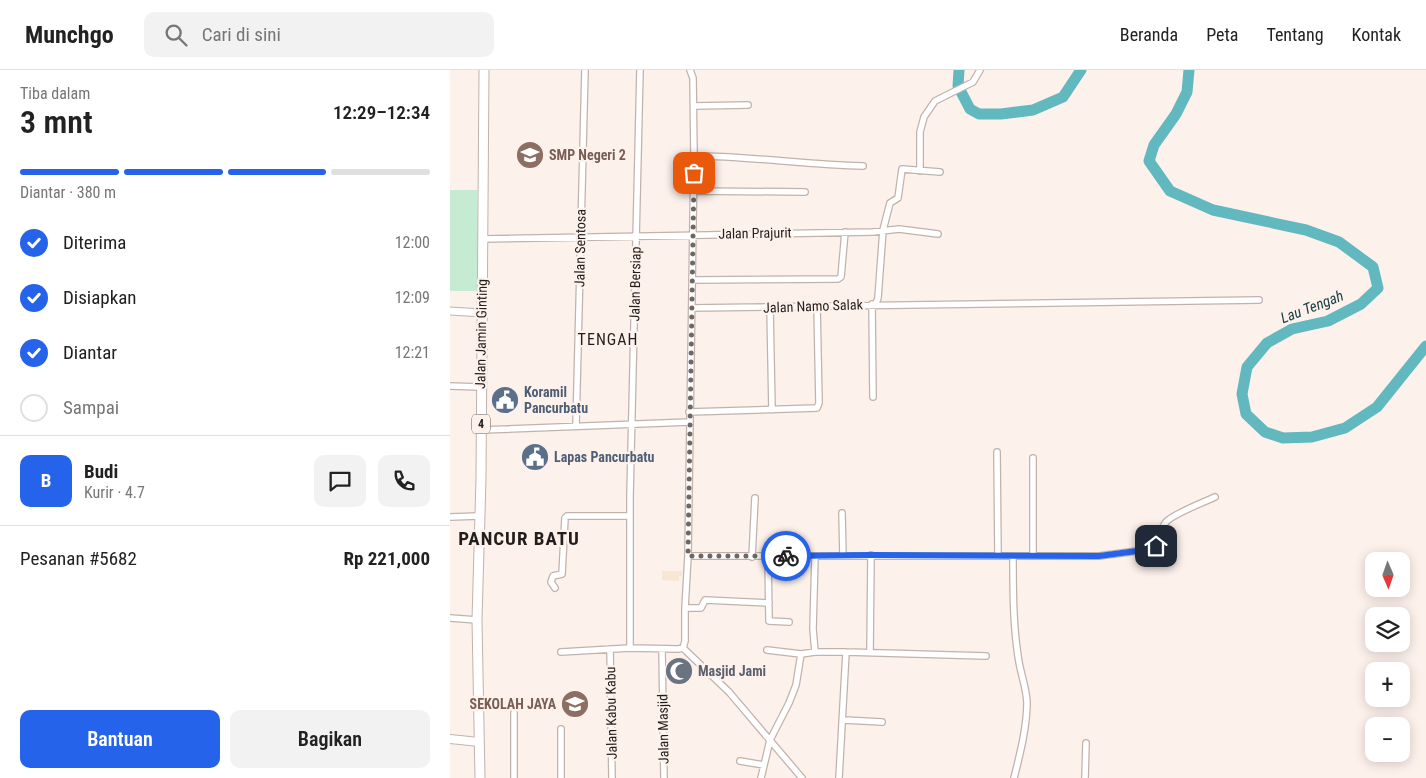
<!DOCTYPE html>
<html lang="id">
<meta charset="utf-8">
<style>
:root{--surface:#fff;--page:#f2f2f2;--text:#222;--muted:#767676;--line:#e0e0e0;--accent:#2563eb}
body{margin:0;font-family:"Roboto Condensed",sans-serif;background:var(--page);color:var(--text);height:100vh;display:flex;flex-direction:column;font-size:19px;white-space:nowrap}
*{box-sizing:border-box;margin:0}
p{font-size:16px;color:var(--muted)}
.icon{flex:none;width:28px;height:28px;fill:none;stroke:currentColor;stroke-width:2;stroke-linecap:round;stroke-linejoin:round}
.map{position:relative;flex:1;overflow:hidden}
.side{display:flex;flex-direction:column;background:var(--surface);width:450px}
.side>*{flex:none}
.needle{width:32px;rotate:178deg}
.buttons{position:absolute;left:915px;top:482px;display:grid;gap:10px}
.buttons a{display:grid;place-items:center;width:45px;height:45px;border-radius:10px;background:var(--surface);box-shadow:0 2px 12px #0003;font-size:25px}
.pin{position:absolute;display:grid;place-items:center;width:42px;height:42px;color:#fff;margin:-21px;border-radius:10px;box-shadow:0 2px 8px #0006}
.courier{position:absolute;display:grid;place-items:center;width:50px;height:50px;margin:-25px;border:4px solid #2563eb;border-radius:50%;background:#fff;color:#222;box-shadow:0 1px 6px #0007}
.head em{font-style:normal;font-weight:600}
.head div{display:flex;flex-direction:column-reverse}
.head{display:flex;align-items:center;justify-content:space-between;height:85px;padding:0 20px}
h1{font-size:32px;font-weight:600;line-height:38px}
.bar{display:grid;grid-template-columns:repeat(4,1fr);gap:8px 5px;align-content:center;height:60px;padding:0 20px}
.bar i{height:6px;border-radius:4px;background:var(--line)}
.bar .on{background:var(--accent)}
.bar p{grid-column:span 4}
.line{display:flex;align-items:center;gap:12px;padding:0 20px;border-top:1px solid var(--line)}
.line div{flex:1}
.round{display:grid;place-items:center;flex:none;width:52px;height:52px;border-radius:10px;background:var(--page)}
ol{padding:0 20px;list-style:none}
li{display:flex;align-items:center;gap:15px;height:55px}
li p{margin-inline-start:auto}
li .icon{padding:5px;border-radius:50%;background:var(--accent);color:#fff;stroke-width:4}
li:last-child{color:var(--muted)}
li i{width:28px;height:28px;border:2px solid var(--line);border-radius:50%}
.cta{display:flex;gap:10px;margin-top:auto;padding:10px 20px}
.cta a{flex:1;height:58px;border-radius:10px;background:var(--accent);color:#fff;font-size:20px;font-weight:600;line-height:58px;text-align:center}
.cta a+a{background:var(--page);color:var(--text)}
header{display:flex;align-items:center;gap:30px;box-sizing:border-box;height:70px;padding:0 25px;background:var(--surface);border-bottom:1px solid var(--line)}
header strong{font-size:24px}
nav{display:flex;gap:28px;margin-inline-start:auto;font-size:18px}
.search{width:350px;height:45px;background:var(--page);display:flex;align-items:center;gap:12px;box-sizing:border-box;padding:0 18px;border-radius:10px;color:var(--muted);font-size:19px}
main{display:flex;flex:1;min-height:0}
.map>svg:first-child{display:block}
.commercial{fill:#f8e6d5}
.green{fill:#c5ecd2}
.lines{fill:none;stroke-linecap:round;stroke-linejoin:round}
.river{stroke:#62b8bf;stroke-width:11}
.minor-casing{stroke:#c1b2ac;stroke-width:8}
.tertiary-casing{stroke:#c1b2ac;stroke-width:9}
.secondary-casing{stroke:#c1b2ac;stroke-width:10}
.trunk-casing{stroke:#c1b2ac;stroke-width:11}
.minor{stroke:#fff;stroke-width:5.5}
.tertiary{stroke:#fff;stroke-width:7}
.secondary{stroke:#fff;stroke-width:8}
.trunk{stroke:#fff;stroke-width:9}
.done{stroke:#6f6764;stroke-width:5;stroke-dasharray:0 9}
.route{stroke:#2563eb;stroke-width:6}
.labels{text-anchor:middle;stroke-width:4.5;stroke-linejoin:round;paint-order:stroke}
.shield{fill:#fdf1ec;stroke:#645d5a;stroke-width:1}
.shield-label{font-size:12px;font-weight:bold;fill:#231d1b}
.education-label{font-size:14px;font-weight:bold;fill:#785e54;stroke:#fdf1ec;text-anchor:start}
.street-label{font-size:14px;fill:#231d1b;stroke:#fdf1ec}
.service-label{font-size:14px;font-weight:bold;fill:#4e5e75;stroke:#fdf1ec;text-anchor:start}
.worship-label{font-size:14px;font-weight:bold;fill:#5b616d;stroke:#fdf1ec;text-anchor:start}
.water-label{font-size:15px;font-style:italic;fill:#143d40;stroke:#fdf1ec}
.quarter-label{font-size:16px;letter-spacing:1px;fill:#231d1b;stroke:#fdf1ec}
.district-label{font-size:19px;font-weight:bold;letter-spacing:1px;fill:#231d1b;stroke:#fdf1ec}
</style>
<header>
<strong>Munchgo</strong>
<div class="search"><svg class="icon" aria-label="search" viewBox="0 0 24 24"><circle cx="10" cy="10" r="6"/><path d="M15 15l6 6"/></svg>Cari di sini</div>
<nav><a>Beranda</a><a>Peta</a><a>Tentang</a><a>Kontak</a></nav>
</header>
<main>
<section class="side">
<div class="head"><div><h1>3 mnt</h1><p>Tiba dalam</p></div><em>12:29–12:34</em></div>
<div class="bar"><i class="on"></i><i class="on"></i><i class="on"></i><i></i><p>Diantar · 380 m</p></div>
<ol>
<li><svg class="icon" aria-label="check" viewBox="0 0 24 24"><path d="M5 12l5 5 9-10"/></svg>Diterima<p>12:00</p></li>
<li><svg class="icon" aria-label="check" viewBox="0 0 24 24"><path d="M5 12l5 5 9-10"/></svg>Disiapkan<p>12:09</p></li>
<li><svg class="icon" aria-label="check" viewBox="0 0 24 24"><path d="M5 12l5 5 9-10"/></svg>Diantar<p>12:21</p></li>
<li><i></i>Sampai</li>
</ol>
<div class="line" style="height:90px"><b class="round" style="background:var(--accent);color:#fff">B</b><div><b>Budi</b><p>Kurir · 4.7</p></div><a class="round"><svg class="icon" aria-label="chat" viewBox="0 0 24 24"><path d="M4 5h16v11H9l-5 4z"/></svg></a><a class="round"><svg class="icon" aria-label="phone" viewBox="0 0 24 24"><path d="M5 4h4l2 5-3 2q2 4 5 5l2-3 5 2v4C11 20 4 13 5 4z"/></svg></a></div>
<div class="line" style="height:65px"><div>Pesanan #5682</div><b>Rp 221,000</b></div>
<div class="cta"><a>Bantuan</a><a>Bagikan</a></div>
</section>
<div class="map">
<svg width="976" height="708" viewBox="0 0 976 708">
<rect width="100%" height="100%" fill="#fdf1ec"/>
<path class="commercial" d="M 212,501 L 232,501 L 232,506 L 229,506 L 229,511 L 212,510 Z"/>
<path class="green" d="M 0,120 L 27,120 L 28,221 L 0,221 Z"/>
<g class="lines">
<path class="river" d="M 509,0 L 508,16 L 520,39 L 529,44 L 551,44 L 583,40 L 613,27 L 631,0
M 739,0 L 737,22 L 726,44 L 704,75 L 699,91 L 720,121 L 763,140 L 856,160 L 889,172 L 923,197 L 928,218 L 911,234 L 878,251 L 842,259 L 817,273 L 797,297 L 792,324 L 796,344 L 815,362 L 833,368 L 862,367 L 895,358 L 927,337 L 976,276"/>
<defs>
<path id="minor" d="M 244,36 L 298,35
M 244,86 C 301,86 356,95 413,96
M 470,101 L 470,62 L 474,47 L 485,31 L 523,12 L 530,0
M 243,121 L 355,122
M 32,169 L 423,162 L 449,159 L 488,164
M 242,210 L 388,209 L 391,207 L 395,162
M 422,234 L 423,327
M 424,234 L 426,233 L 428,228 L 433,160 L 440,133 L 448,128 L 452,99 L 490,102
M 320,237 L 322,340
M 242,238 L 809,230
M 0,316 L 30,317
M 239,342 L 367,338 L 369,333 L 367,235
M 126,356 L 135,0
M 31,360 L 240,352
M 547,382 L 548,485
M 392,443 L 393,486
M 0,447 L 29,446
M 238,486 L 649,486 L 702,479 C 710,472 709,461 716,452 C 723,444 754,432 765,427
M 318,486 L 319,551 L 339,552
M 365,486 L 363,559 L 365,582
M 563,486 C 563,519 563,553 568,586 C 570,602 576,616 577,632 C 577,657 570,684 564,708
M 583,486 L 583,388
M 302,487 L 305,428
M 105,518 L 101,512 L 103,506 L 112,504 L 115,448 L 117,446 L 180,446
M 235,538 L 251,538 L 255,530 L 319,533
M 0,548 L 27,550
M 180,578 L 180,426 L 190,0
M 233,578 L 235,571 L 235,538 L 238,486 L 244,86 L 243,8 L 240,0
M 160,579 L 162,708
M 212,579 L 214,708
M 317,580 L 351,584 L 365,582 L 396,582 L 536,586
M 111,582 L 180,578 L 228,579 L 233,578 L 279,622 L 352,708
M 420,582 L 421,485
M 64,643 L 64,708
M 394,650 L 432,652
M 111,659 L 111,708
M 290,691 L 314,695
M 311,708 L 320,670 L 339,633 L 346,615 L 351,584
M 389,708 L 396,582
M 635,708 L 636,673"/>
<path id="tertiary" d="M 0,241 L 32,243"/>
<path id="secondary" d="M 0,669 L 29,672"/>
<path id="trunk" d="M 30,708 L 27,550 L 31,408 L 34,0"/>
</defs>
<use href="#minor" class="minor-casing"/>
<use href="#tertiary" class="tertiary-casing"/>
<use href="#secondary" class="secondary-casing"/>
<use href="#trunk" class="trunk-casing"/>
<use href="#minor" class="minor"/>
<use href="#tertiary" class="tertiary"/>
<use href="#secondary" class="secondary"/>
<use href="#trunk" class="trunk"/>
</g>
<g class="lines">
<path class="done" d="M 244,103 L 238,486 L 336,486"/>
<path class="route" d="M 336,486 L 420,485 L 649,486 L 702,479 L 706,476"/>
</g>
<defs>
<symbol id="school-disc" viewBox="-11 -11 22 22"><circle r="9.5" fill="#8d6e63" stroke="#fdf1ec"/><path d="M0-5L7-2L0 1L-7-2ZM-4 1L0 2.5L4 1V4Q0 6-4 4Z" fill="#fff"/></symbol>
<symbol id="civic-disc" viewBox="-11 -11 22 22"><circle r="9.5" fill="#5c6f8a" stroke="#fdf1ec"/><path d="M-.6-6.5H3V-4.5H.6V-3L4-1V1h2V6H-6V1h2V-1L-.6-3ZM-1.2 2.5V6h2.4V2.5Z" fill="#fff"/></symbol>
<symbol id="mosque-disc" viewBox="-11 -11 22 22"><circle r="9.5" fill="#6b7280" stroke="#fdf1ec"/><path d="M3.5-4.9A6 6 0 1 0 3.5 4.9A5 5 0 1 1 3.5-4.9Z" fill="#fff"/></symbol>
</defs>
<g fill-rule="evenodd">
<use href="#school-disc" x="64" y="69" width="32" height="32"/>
<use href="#civic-disc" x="39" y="314" width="32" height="32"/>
<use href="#civic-disc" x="69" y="371" width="32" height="32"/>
<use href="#mosque-disc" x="213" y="585" width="32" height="32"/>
<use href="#school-disc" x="109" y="618" width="32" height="32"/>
</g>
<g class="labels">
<rect class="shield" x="22" y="344.5" width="18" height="19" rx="4"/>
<g class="shield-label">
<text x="31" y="358">4</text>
</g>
<g class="education-label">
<text x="99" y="90">SMP Negeri 2</text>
<text x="106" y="639" text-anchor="end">SEKOLAH JAYA</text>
</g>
<g class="street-label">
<text transform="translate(305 163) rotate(-1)" y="5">Jalan Prajurit</text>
<text transform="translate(130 178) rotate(-89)" y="5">Jalan Sentosa</text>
<text transform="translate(185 214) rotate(-89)" y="5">Jalan Bersiap</text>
<text transform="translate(363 236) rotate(-2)" y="5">Jalan Namo Salak</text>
<text transform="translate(31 264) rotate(-89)" y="5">Jalan Jamin Ginting</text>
<text transform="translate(161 643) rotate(-91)" y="5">Jalan Kabu Kabu</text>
<text transform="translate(213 659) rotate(-91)" y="5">Jalan Masjid</text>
</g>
<g class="service-label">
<text x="74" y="327">Koramil<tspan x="74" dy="16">Pancurbatu</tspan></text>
<text x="104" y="392">Lapas Pancurbatu</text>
</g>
<g class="worship-label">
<text x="248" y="606">Masjid Jami</text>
</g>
<g class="water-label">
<text transform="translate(862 237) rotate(-21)" y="5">Lau Tengah</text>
</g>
<g class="quarter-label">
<text x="158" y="275">TENGAH</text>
</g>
<g class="district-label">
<text x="69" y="475">PANCUR BATU</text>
</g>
</g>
</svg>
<div class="buttons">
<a><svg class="needle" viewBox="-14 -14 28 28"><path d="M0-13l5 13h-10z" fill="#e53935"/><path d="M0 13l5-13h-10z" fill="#767676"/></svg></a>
<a><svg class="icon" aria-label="layers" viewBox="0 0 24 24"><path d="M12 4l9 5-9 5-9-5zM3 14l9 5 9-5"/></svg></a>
<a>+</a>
<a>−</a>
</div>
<div class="pin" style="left:244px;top:103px;background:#ea580c"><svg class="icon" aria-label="bag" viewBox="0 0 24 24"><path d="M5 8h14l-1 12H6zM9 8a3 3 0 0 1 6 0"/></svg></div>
<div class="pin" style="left:706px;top:476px;background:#1f2937"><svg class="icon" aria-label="home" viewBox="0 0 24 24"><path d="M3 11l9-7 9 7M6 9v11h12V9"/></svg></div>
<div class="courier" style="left:336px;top:486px"><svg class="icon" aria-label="bike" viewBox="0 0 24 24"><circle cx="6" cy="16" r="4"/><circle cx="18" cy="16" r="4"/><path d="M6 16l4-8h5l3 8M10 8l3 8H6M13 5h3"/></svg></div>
</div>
</main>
